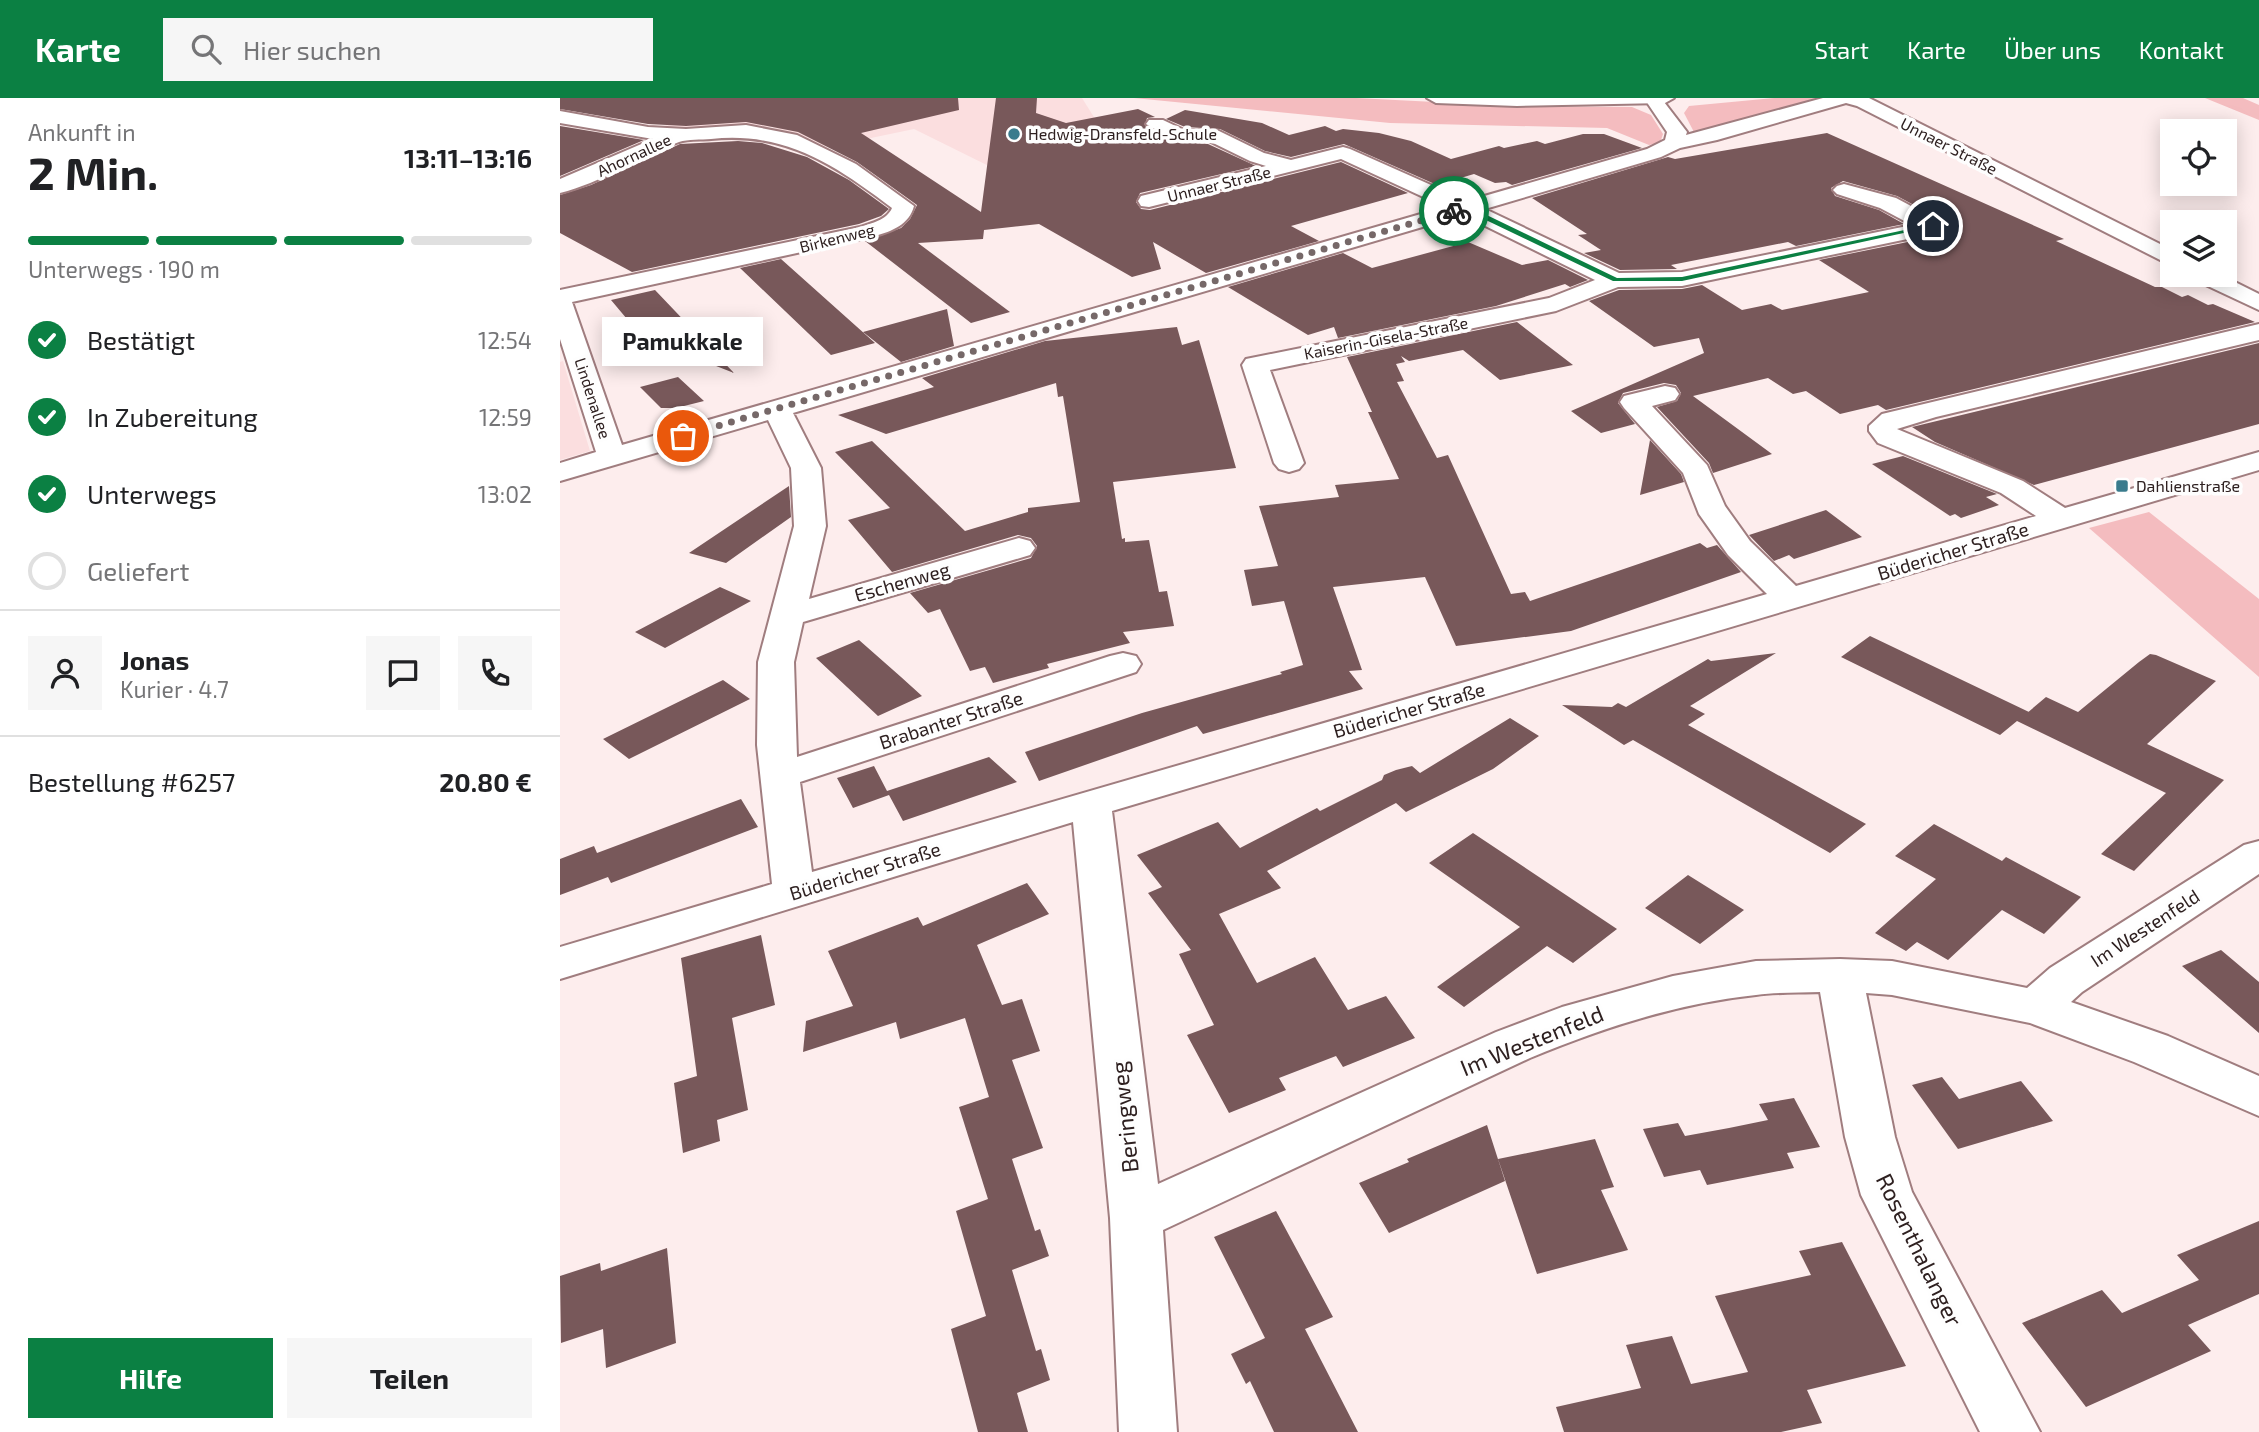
<!DOCTYPE html>
<html lang="de">
<meta charset="utf-8">
<style>
:root{--surface:#fff;--page:#f6f6f6;--text:#202124;--muted:#757577;--line:#e0e0e0;--accent:#0b8043}
body{margin:0;font-family:"Exo 2",sans-serif;background:var(--page);color:var(--text);height:100vh;display:flex;flex-direction:column;font-size:26px;white-space:nowrap}
*{box-sizing:border-box;margin:0}
p{font-size:23px;color:var(--muted)}
.icon{flex:none;width:38px;height:38px;fill:none;stroke:currentColor;stroke-width:2;stroke-linecap:round;stroke-linejoin:round}
.map{position:relative;flex:1;overflow:hidden}
.details{display:flex;flex-direction:column;background:var(--surface);width:560px}
.details>*{flex:none}
.buttons{position:absolute;left:1600px;top:21px;display:grid;gap:14px}
.buttons a{display:grid;place-items:center;width:77px;height:77px;border-radius:0px;background:var(--surface);box-shadow:0 4px 18px #0003;font-size:35px}
.pin{position:absolute;display:grid;place-items:center;width:60px;height:60px;color:#fff;margin:-30px;border:4px solid #fff;border-radius:50%;box-shadow:0 2px 7px #0007}
.courier{position:absolute;display:grid;place-items:center;width:70px;height:70px;margin:-35px;border:5px solid #0b8043;border-radius:50%;background:#fff;color:#222;box-shadow:0 2px 9px #0007}
.bubble{position:absolute;height:49px;border-radius:0px;background:var(--surface);box-shadow:0 4px 18px #0003;font-size:23px;font-weight:700;line-height:49px;text-align:center}
.overview em{font-style:normal;font-weight:700}
.overview div{display:flex;flex-direction:column-reverse}
.overview{display:flex;align-items:center;justify-content:space-between;height:119px;padding:0 28px}
h1{font-size:46px;font-weight:700;line-height:52px}
.bar{display:grid;grid-template-columns:repeat(4,1fr);gap:10px 7px;align-content:center;height:84px;padding:0 28px}
.bar i{height:9px;border-radius:5px;background:var(--line)}
.bar .current{background:var(--accent)}
.bar p{grid-column:span 4}
.line{display:flex;align-items:center;gap:18px;padding:0 28px;border-top:2px solid var(--line)}
.line div{flex:1}
.round{display:grid;place-items:center;flex:none;width:74px;height:74px;border-radius:0px;background:var(--page)}
ol{padding:0 28px;list-style:none}
li{display:flex;align-items:center;gap:21px;height:77px}
li p{margin-inline-start:auto}
li .icon{padding:7px;border-radius:50%;background:var(--accent);color:#fff;stroke-width:4}
li:last-child{color:var(--muted)}
li i{width:38px;height:38px;border:4px solid var(--line);border-radius:50%}
.cta{display:flex;gap:14px;margin-top:auto;padding:14px 28px}
.cta a{flex:1;height:80px;border-radius:0px;background:var(--accent);color:#fff;font-size:28px;font-weight:700;line-height:80px;text-align:center}
.cta a+a{background:var(--page);color:var(--text)}
header{display:flex;align-items:center;gap:42px;box-sizing:border-box;height:98px;padding:0 35px;background:var(--accent);color:#fff}
header strong{font-size:33px}
nav{display:flex;gap:38px;margin-inline-start:auto;font-size:24px}
.search{width:490px;height:63px;background:var(--page);display:flex;align-items:center;gap:18px;box-sizing:border-box;padding:0 24px;border-radius:0px;color:var(--muted);font-size:26px}
main{display:flex;flex:1;min-height:0}
.map>svg:first-child{display:block}
.built{fill:#fbdedf}
.green{fill:#f4bcbf}
.building{fill:#78585a}
.lines{fill:none;stroke-linecap:round;stroke-linejoin:round}
.minor-casing{stroke:#a07d7f;stroke-width:4}
.major-casing{stroke:#a07d7f;stroke-width:4}
.minor{fill:#fff;fill-rule:evenodd}
.major{fill:#fff;fill-rule:evenodd}
.route{fill:#0b8043}
.done{stroke:#766868;stroke-width:7;stroke-dasharray:0 12.6}
.poi-dot{fill:#3a7b8d;stroke:#fefefe;stroke-width:2.5}
.labels{text-anchor:middle;stroke-width:7;stroke-linejoin:round;paint-order:stroke}
.far-poi-label{font-size:16px;fill:#2e2020;stroke:#fefefe;text-anchor:start}
.far-street-label{font-size:16px;fill:#2e2020;stroke:#fefefe}
.street-label{font-size:19px;fill:#2e2020;stroke:#fefefe}
.near-street-label{font-size:23px;fill:#2e2020;stroke:#fefefe}
</style>
<header>
<strong>Karte</strong>
<div class="search"><svg class="icon" aria-label="search" viewBox="0 0 24 24"><circle cx="10" cy="10" r="6"/><path d="M15 15l6 6"/></svg>Hier suchen</div>
<nav><a>Start</a><a>Karte</a><a>Über uns</a><a>Kontakt</a></nav>
</header>
<main>
<section class="details">
<div class="overview"><div><h1>2 Min.</h1><p>Ankunft in</p></div><em>13:11–13:16</em></div>
<div class="bar"><i class="current"></i><i class="current"></i><i class="current"></i><i></i><p>Unterwegs · 190 m</p></div>
<ol>
<li><svg class="icon" aria-label="check" viewBox="0 0 24 24"><path d="M5 12l5 5 9-10"/></svg>Bestätigt<p>12:54</p></li>
<li><svg class="icon" aria-label="check" viewBox="0 0 24 24"><path d="M5 12l5 5 9-10"/></svg>In Zubereitung<p>12:59</p></li>
<li><svg class="icon" aria-label="check" viewBox="0 0 24 24"><path d="M5 12l5 5 9-10"/></svg>Unterwegs<p>13:02</p></li>
<li><i></i>Geliefert</li>
</ol>
<div class="line" style="height:126px"><a class="round"><svg class="icon" aria-label="person" viewBox="0 0 24 24"><circle cx="12" cy="8" r="4"/><path d="M4 21q1-7 8-7t8 7"/></svg></a><div><b>Jonas</b><p>Kurier · 4.7</p></div><a class="round"><svg class="icon" aria-label="chat" viewBox="0 0 24 24"><path d="M4 5h16v11H9l-5 4z"/></svg></a><a class="round"><svg class="icon" aria-label="phone" viewBox="0 0 24 24"><path d="M5 4h4l2 5-3 2q2 4 5 5l2-3 5 2v4C11 20 4 13 5 4z"/></svg></a></div>
<div class="line" style="height:91px"><div>Bestellung #6257</div><b>20.80 €</b></div>
<div class="cta"><a>Hilfe</a><a>Teilen</a></div>
</section>
<div class="map">
<svg width="1699" height="1334" viewBox="0 0 1699 1334">
<rect width="100%" height="100%" fill="#fdeded"/>
<path class="built" d="M 196,0 L 522,0 L 557,56 L 445,76 L 354,31 L 268,49 L 212,29 L 101,29 Z
M 3,263 L 30,353 L 0,362 L 0,264 Z"/>
<path class="green" d="M 574,0 L 796,0 L 954,8 L 1072,9 L 1091,17 L 1103,36 L 1100,45 L 1089,47 L 1047,30 L 830,25 Z
M 1214,0 L 1270,0 L 1135,36 L 1124,15 L 1129,8 Z
M 1645,0 L 1683,0 L 1699,7 L 1699,22 Z
M 1589,414 L 1699,501 L 1699,579 L 1529,430 Z"/>
<path class="building" d="M 0,0 L 398,0 L 399,12 L 301,35 L 421,114 L 436,0 L 477,0 L 476,15 L 506,25 L 578,11 L 595,19 L 587,20 L 585,28 L 613,44 L 648,46 L 696,68 L 580,95 L 576,104 L 581,111 L 590,112 L 781,64 L 848,95 L 731,128 L 759,143 L 646,175 L 593,144 L 601,171 L 572,179 L 479,126 L 424,132 L 423,141 L 358,145 L 450,214 L 411,225 L 305,143 L 341,130 L 350,121 L 357,107 L 297,64 L 238,34 L 186,24 L 126,28 L 88,26 L 0,11 Z
M 625,12 L 702,25 L 729,37 L 765,28 L 776,33 L 783,31 L 819,35 L 851,43 L 891,61 L 939,48 L 944,50 L 977,43 L 985,46 L 1023,36 L 1044,36 L 1082,50 L 952,87 L 946,84 L 935,85 L 914,76 L 877,87 L 784,46 L 731,59 L 705,53 L 660,31 L 625,29 L 606,21 Z
M 0,28 L 84,42 L 0,78 Z
M 1267,35 L 1504,141 L 1496,143 L 1595,189 L 1602,189 L 1622,199 L 1628,197 L 1648,207 L 1653,206 L 1695,224 L 1326,312 L 1318,307 L 1280,316 L 1246,293 L 1233,296 L 1208,280 L 1133,298 L 1212,356 L 1153,375 L 1149,365 L 1097,309 L 1117,303 L 1121,295 L 1116,287 L 1104,285 L 1063,295 L 1058,305 L 1075,326 L 1041,335 L 1011,313 L 1144,255 L 1139,240 L 1094,249 L 1029,203 L 1059,192 L 1122,191 L 1142,187 L 1182,212 L 1211,206 L 1222,212 L 1309,194 L 1259,162 L 1382,137 L 1386,128 L 1382,122 L 1337,98 L 1283,83 L 1271,90 L 1275,98 L 1319,112 L 1344,126 L 1236,148 L 1228,144 L 1111,167 L 1117,171 L 1060,172 L 1024,155 L 1041,152 L 1018,137 L 1027,136 L 972,100 L 1108,59 L 1115,61 Z
M 178,43 L 202,45 L 247,59 L 289,82 L 329,111 L 321,118 L 299,126 L 72,174 L 0,135 L 0,97 L 31,87 L 120,46 Z
M 908,144 L 962,167 L 988,162 L 1028,182 L 1010,189 L 1005,186 L 936,208 L 778,240 L 774,229 L 748,237 L 668,189 L 783,155 L 812,170 Z
M 221,161 L 315,245 L 271,257 L 180,170 Z
M 95,192 L 174,275 L 105,248 L 84,224 L 72,227 L 51,202 Z
M 387,211 L 394,248 L 341,264 L 303,234 Z
M 957,224 L 1013,267 L 940,282 L 903,252 L 849,263 L 841,258 L 845,264 L 836,266 L 844,283 L 837,284 L 877,360 L 888,357 L 951,496 L 965,494 L 970,503 L 1140,445 L 1147,450 L 1157,447 L 1181,474 L 1011,533 L 896,548 L 865,479 L 773,489 L 802,572 L 789,573 L 803,591 L 643,636 L 637,628 L 479,683 L 465,654 L 582,615 L 722,576 L 720,574 L 743,567 L 724,503 L 692,508 L 684,472 L 718,468 L 699,408 L 779,399 L 775,387 L 839,381 L 808,314 L 812,314 L 787,259 Z
M 617,229 L 622,247 L 639,242 L 676,370 L 553,384 L 562,441 L 565,440 L 565,444 L 589,442 L 599,494 L 607,493 L 614,528 L 563,534 L 570,545 L 487,566 L 489,570 L 433,585 L 425,569 L 410,573 L 380,511 L 368,515 L 350,495 L 471,460 L 477,448 L 471,440 L 458,437 L 332,474 L 288,422 L 330,410 L 275,354 L 312,343 L 405,433 L 468,414 L 468,410 L 520,404 L 503,298 L 498,299 L 496,285 L 326,336 L 278,317 L 374,289 L 362,280 L 485,243 Z
M 1699,245 L 1699,326 L 1474,387 L 1375,344 L 1352,329 Z
M 118,279 L 144,303 L 116,310 L 101,310 L 80,289 Z
M 1090,342 L 1121,376 L 1124,384 L 1080,397 Z
M 1343,358 L 1437,396 L 1426,399 L 1439,407 L 1401,420 L 1395,416 L 1390,418 L 1312,366 Z
M 229,388 L 231,419 L 166,465 L 129,455 Z
M 1266,412 L 1302,439 L 1234,461 L 1229,457 L 1214,463 L 1189,437 Z
M 160,489 L 191,503 L 105,550 L 75,534 Z
M 1310,538 L 1469,614 L 1460,621 L 1486,599 L 1518,614 L 1579,564 L 1590,556 L 1596,557 L 1656,583 L 1587,646 L 1664,682 L 1574,773 L 1541,756 L 1606,695 L 1457,623 L 1440,637 L 1281,559 Z
M 299,542 L 341,579 L 362,598 L 318,618 L 256,560 Z
M 1216,555 L 1130,608 L 1145,616 L 1128,627 L 1306,726 L 1270,755 L 1073,642 L 1064,647 L 1002,607 L 1052,609 L 1058,605 L 1066,609 L 1148,561 L 1151,563 Z
M 163,582 L 190,601 L 69,661 L 43,641 Z
M 950,620 L 979,638 L 933,671 L 846,714 L 836,705 L 707,773 L 721,790 L 659,816 L 697,885 L 755,859 L 788,912 L 826,898 L 855,940 L 783,969 L 776,958 L 719,980 L 726,992 L 669,1015 L 627,937 L 654,927 L 619,856 L 631,852 L 588,795 L 602,789 L 577,757 L 658,724 L 680,750 L 757,710 L 760,713 L 822,682 L 824,677 L 836,672 L 852,668 L 860,675 Z
M 429,659 L 457,684 L 343,723 L 329,697 L 293,710 L 277,680 L 314,668 L 327,693 Z
M 181,701 L 198,729 L 51,785 L 48,779 L 0,797 L 0,761 L 34,748 L 37,755 Z
M 1374,726 L 1442,763 L 1446,759 L 1521,799 L 1484,836 L 1442,812 L 1388,862 L 1357,844 L 1346,853 L 1315,835 L 1376,781 L 1335,758 Z
M 913,735 L 1057,831 L 1013,865 L 987,848 L 904,909 L 877,889 L 960,829 L 869,765 Z
M 1128,777 L 1184,812 L 1140,846 L 1085,810 Z
M 467,785 L 489,816 L 417,847 L 442,907 L 462,901 L 480,953 L 452,962 L 483,1050 L 452,1061 L 475,1133 L 480,1131 L 489,1158 L 452,1172 L 476,1253 L 481,1251 L 490,1282 L 457,1295 L 468,1334 L 418,1334 L 391,1231 L 426,1218 L 396,1113 L 428,1101 L 399,1009 L 429,999 L 405,920 L 340,941 L 336,924 L 243,954 L 246,923 L 293,908 L 268,853 L 358,819 L 363,828 Z
M 201,837 L 215,907 L 172,920 L 188,1012 L 157,1022 L 160,1043 L 123,1055 L 114,985 L 137,978 L 121,860 Z
M 1661,852 L 1699,884 L 1699,935 L 1622,868 Z
M 1382,979 L 1399,1001 L 1461,983 L 1493,1023 L 1398,1051 L 1352,987 Z
M 1234,1000 L 1260,1049 L 1227,1055 L 1234,1070 L 1147,1087 L 1140,1072 L 1104,1079 L 1083,1031 L 1118,1025 L 1125,1038 L 1169,1030 L 1208,1022 L 1199,1006 Z
M 927,1027 L 945,1083 L 829,1135 L 799,1085 L 849,1064 L 847,1061 Z
M 1035,1041 L 1054,1089 L 1041,1092 L 1068,1152 L 977,1176 L 938,1061 Z
M 716,1113 L 773,1219 L 745,1231 L 798,1334 L 714,1334 L 690,1283 L 686,1286 L 671,1256 L 705,1240 L 654,1139 Z
M 1699,1123 L 1699,1196 L 1628,1227 L 1651,1253 L 1526,1309 L 1462,1225 L 1542,1192 L 1562,1215 L 1639,1182 L 1617,1157 Z
M 1282,1144 L 1346,1268 L 1247,1292 L 1262,1325 L 1221,1334 L 1004,1334 L 996,1309 L 1081,1290 L 1066,1247 L 1112,1238 L 1131,1286 L 1188,1274 L 1155,1198 L 1251,1177 L 1239,1153 Z
M 107,1150 L 116,1245 L 46,1270 L 43,1231 L 1,1245 L 0,1178 L 40,1165 L 41,1173 Z"/>
<g class="lines">
<defs>
<path id="minor" d="M 1084,0 L 1101,0 L 1127,34 L 1126,37 L 1263,0 L 1309,0 L 1612,152 L 1612,168 L 1297,8 L 1286,5 L 1157,42 L 1120,50 L 1101,59 L 925,111 L 1059,175 L 1122,174 L 1352,127 L 1320,110 L 1277,96 L 1273,92 L 1277,88 L 1284,86 L 1336,100 L 1381,124 L 1384,129 L 1381,134 L 1122,188 L 1058,189 L 996,213 L 710,272 L 744,365 L 739,371 L 729,374 L 719,371 L 714,365 L 682,267 L 686,261 L 989,200 L 1035,182 L 903,117 L 233,315 L 261,370 L 266,428 L 249,501 L 459,440 L 470,443 L 475,450 L 470,457 L 243,524 L 234,564 L 237,659 L 550,558 L 563,555 L 576,558 L 581,566 L 576,574 L 240,684 L 252,774 L 1207,496 L 1168,457 L 1139,416 L 1123,375 L 1064,310 L 1060,304 L 1064,298 L 1105,288 L 1115,290 L 1119,296 L 1115,302 L 1092,308 L 1147,367 L 1165,408 L 1190,443 L 1236,488 L 1476,418 L 1441,395 L 1318,345 L 1309,333 L 1309,328 L 1322,316 L 1699,226 L 1699,242 L 1376,319 L 1337,331 L 1463,383 L 1505,410 L 1699,354 L 1699,372 L 552,713 L 598,1086 L 936,934 L 1002,909 L 1113,878 L 1196,863 L 1280,861 L 1332,863 L 1467,890 L 1490,870 L 1684,747 L 1699,743 L 1699,776 L 1522,894 L 1511,904 L 1608,938 L 1699,978 L 1699,1018 L 1574,964 L 1470,925 L 1332,897 L 1306,895 L 1335,1039 L 1352,1094 L 1480,1334 L 1420,1334 L 1301,1097 L 1285,1039 L 1260,894 C 1239,895 1217,894 1196,897 C 1118,905 1042,930 970,960 L 603,1132 L 617,1334 L 559,1334 L 550,1120 L 513,724 L 0,881 L 0,849 L 212,786 L 197,647 L 198,564 L 234,428 L 231,370 L 208,322 L 0,383 L 0,365 L 36,354 L 0,241 L 0,192 L 300,129 C 312,125 327,122 332,110 C 275,67 225,33 151,41 C 141,42 128,41 119,44 C 79,59 41,85 0,95 L 0,81 L 93,41 L 0,25 L 0,13 L 88,29 L 126,31 L 186,27 L 237,37 L 296,66 L 354,108 C 349,127 332,133 315,138 L 12,204 L 62,347 L 885,109 L 781,61 L 589,109 L 581,108 L 578,103 L 581,98 L 706,68 L 690,63 L 649,43 L 614,42 L 586,26 L 589,22 L 603,22 L 624,32 L 659,33 L 704,55 L 731,62 L 783,49 L 790,51 L 907,103 L 1087,51 L 1105,42 L 1107,34 Z
M 1631,177 L 1661,177 L 1699,196 L 1699,212 L 1635,182 Z"/>
<path id="major" d="M 867,0 L 1114,0 L 1105,5 L 957,8 L 876,5 Z"/>
</defs>
<use href="#minor" class="minor-casing"/>
<use href="#major" class="major-casing"/>
<use href="#minor" class="minor"/>
<use href="#major" class="major"/>
</g>
<path class="route" d="M 908,108 L 1057,180 L 1122,179 L 1373,126 L 1376,128 L 1122,183 L 1053,183 L 905,112 L 894,115 L 891,113 Z"/>
<g class="lines">
<path class="done" d="M 123,338 L 894,113"/>
</g>
<g class="poi-dot">
<circle cx="454" cy="36" r="7"/>
<rect x="1555" y="381" width="14" height="14" rx="3.5"/>
</g>
<g class="labels">
<g class="far-poi-label">
<text x="468" y="42">Hedwig-Dransfeld-Schule</text>
<text x="1576" y="394">Dahlienstraße</text>
</g>
<g class="far-street-label">
<text transform="translate(1389 48) rotate(27)" y="6">Unnaer Straße</text>
<text transform="translate(74 57) rotate(-25)" y="6">Ahornallee</text>
<text transform="translate(659 86) rotate(-14)" y="6">Unnaer Straße</text>
<text transform="translate(277 140) rotate(-14)" y="6">Birkenweg</text>
<text transform="translate(826 240) rotate(-11)" y="6">Kaiserin-Gisela-Straße</text>
<text transform="translate(33 300) rotate(72)" y="6">Lindenallee</text>
</g>
<g class="street-label">
<text transform="translate(1393 453) rotate(-17)" y="7">Büdericher Straße</text>
<text transform="translate(342 484) rotate(-16)" y="7">Eschenweg</text>
<text transform="translate(849 612) rotate(-16)" y="7">Büdericher Straße</text>
<text transform="translate(391 622) rotate(-18)" y="7">Brabanter Straße</text>
<text transform="translate(305 773) rotate(-17)" y="7">Büdericher Straße</text>
<text transform="translate(1585 830) rotate(-33)" y="7">Im Westenfeld</text>
</g>
<g class="near-street-label">
<text transform="translate(972 943) rotate(-22)" y="8">Im Westenfeld</text>
<text transform="translate(565 1019) rotate(-96)" y="8">Beringweg</text>
<text transform="translate(1359 1152) rotate(64)" y="8">Rosenthalanger</text>
</g>
</g>
</svg>
<div class="buttons">
<a><svg class="icon" aria-label="locate" viewBox="0 0 24 24"><circle cx="12" cy="12" r="6"/><path d="M12 2v4M12 18v4M2 12h4M18 12h4"/></svg></a>
<a><svg class="icon" aria-label="layers" viewBox="0 0 24 24"><path d="M12 4l9 5-9 5-9-5zM3 14l9 5 9-5"/></svg></a>
</div>
<div class="pin" style="left:123px;top:338px;background:#ea580c"><svg class="icon" aria-label="bag" viewBox="0 0 24 24"><path d="M5 8h14l-1 12H6zM9 8a3 3 0 0 1 6 0"/></svg></div>
<div class="pin" style="left:1373px;top:128px;background:#1f2937"><svg class="icon" aria-label="home" viewBox="0 0 24 24"><path d="M3 11l9-7 9 7M6 9v11h12V9"/></svg></div>
<div class="courier" style="left:894px;top:113px"><svg class="icon" aria-label="bike" viewBox="0 0 24 24"><circle cx="6" cy="16" r="4"/><circle cx="18" cy="16" r="4"/><path d="M6 16l4-8h5l3 8M10 8l3 8H6M13 5h3"/></svg></div>
<div class="bubble" style="left:42px;top:219px;width:161px">Pamukkale</div>
</div>
</main>
